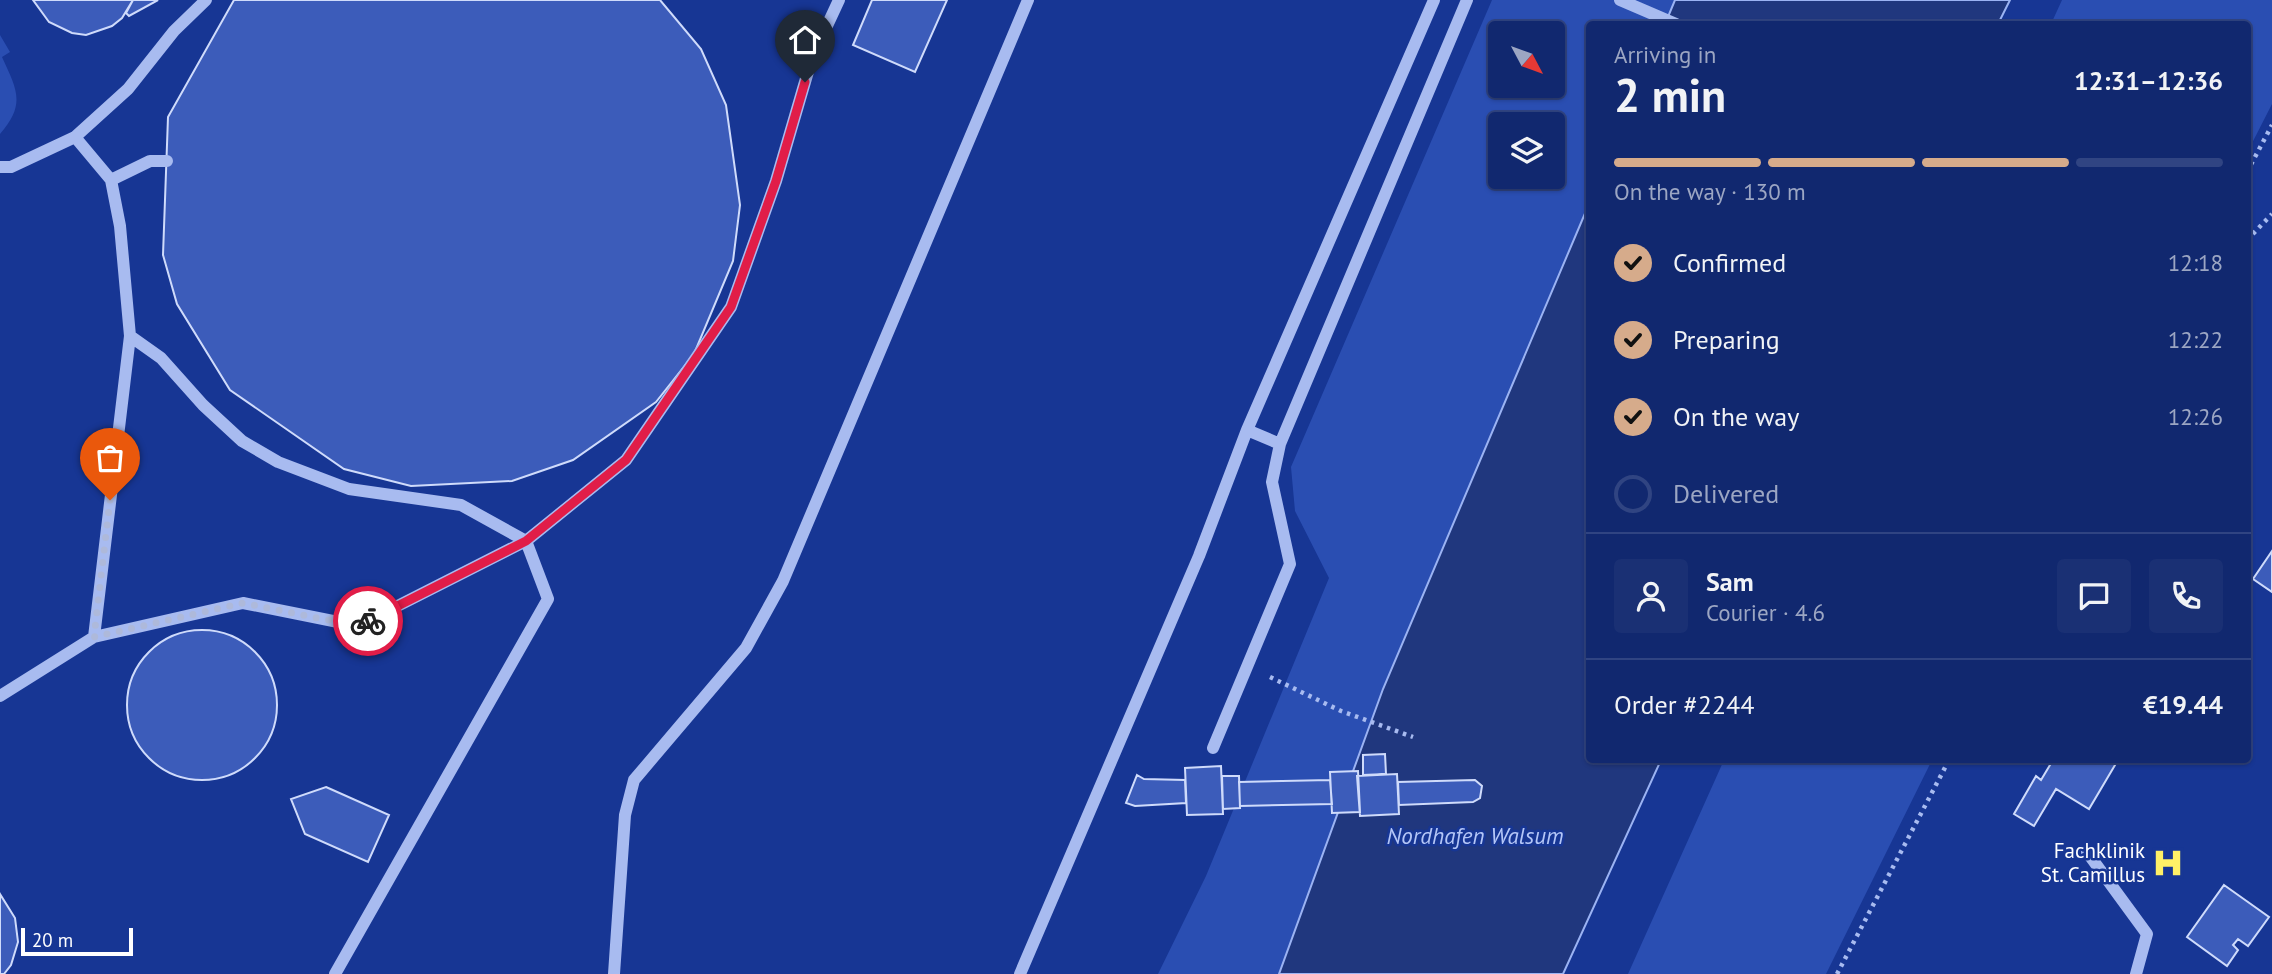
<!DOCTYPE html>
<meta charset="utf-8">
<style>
:root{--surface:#11286f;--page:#1a3074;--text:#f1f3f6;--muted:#9ca6c3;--line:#304482;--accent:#d6ab8b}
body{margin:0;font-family:"PT Sans",sans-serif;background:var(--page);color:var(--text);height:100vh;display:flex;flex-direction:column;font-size:26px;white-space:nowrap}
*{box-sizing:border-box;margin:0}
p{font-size:23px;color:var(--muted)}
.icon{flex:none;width:38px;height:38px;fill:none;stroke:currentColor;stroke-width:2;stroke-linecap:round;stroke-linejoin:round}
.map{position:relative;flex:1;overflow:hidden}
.drawer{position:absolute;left:1586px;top:21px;width:665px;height:742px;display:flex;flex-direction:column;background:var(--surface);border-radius:7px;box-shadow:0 2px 5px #0004,0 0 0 2px var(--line)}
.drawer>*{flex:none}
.needle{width:46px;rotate:131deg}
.fabs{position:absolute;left:1488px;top:21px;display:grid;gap:14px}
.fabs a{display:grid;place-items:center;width:77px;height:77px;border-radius:7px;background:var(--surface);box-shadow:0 2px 5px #0004,0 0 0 2px var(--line);font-size:35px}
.scale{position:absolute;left:21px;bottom:18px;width:112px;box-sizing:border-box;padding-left:7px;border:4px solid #fff;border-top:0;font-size:19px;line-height:24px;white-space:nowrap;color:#fff;-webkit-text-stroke:5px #173694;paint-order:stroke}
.pin{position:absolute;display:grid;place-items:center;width:60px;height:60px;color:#fff;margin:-72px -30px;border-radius:50% 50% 50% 0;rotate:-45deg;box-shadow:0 0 7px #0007}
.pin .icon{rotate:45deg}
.courier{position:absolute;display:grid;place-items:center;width:70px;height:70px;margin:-35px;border:5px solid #e11d48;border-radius:50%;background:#fff;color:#222;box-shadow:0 2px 9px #0007}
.head em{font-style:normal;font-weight:800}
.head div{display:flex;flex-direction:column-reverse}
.head{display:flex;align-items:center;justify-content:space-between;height:119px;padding:0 28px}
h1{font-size:46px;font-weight:800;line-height:52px}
.bar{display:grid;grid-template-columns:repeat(4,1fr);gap:10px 7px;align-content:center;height:84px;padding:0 28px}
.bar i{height:9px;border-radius:5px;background:var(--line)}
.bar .on{background:var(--accent)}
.bar p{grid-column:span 4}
.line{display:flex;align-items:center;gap:18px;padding:0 28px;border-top:2px solid var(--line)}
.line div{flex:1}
.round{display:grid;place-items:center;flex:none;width:74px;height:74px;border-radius:7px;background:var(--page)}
ol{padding:0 28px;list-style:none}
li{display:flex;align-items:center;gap:21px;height:77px}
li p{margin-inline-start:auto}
li .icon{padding:7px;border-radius:50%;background:var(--accent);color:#111;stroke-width:4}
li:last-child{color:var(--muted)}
li i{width:38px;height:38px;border:4px solid var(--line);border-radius:50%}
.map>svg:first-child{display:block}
.green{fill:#2a4eb2;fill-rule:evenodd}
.water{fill:#20377e;stroke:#9bb3f3;stroke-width:2}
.building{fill:#3c5cba;stroke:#cfdbfb;stroke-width:2}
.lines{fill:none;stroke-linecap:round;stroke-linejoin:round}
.path{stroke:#a8bbf0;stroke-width:4.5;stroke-dasharray:3.5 5;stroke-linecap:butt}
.minor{stroke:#a8bbf0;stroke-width:12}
.done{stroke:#aeb9da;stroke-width:7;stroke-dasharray:0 12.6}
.route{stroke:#e11d48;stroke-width:9}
.labels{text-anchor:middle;stroke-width:5;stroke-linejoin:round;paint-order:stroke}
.poi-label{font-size:21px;fill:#fff;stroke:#173694;text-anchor:end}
.water-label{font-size:23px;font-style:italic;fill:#b4c6f7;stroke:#173694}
</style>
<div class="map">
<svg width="2272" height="974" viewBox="0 0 2272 974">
<rect width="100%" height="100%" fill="#173694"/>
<path class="green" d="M 1492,0 L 1675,0 L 1665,24 L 1589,24 L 1589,204 L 1383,689 L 1279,974 L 1158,974 L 1206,876 L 1329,578 L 1295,511 L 1291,467 ZM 1500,33 L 1552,33 L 1552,86 L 1500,86 ZM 1500,124 L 1552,124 L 1552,177 L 1500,177 Z
M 2062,0 L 2272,0 L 2272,104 L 2247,153 L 2247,24 L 2051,24 Z
M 0,35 L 10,52 L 2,57 C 17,90 26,104 0,134 Z
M 1724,760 L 1932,760 L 1826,974 L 1628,974 Z"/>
<path class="water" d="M 1675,0 L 2010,0 L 1998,24 L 1665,24 Z
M 1589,204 L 1589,760 L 1661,760 L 1563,974 L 1279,974 L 1383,689 Z"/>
<path class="building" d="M 33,0 L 133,0 L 122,18 L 112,26 L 86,35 L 72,33 L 49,22 Z
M 133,0 L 158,0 L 129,16 L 126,13 Z
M 234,0 L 660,0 L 701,49 L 726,105 L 740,205 L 733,261 L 694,354 L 656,402 L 573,460 L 512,481 L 411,486 L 344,469 L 230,390 L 177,304 L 163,255 L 168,117 Z
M 872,0 L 947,0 L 915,72 L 853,45 Z
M 2272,551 L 2272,592 L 2253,579 Z
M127 705a75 75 0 1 1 150 0a75 75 0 1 1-150 0Z
M 1385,754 L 1386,774 L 1363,775 L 1363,755 Z
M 2053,760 L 2118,760 L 2089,809 L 2056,789 L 2034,826 L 2014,814 L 2036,776 L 2041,780 Z
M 1221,766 L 1223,814 L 1187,815 L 1185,768 Z
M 1358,771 L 1360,812 L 1332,813 L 1330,772 Z
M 1397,774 L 1399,814 L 1360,816 L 1357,776 Z
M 1137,775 L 1144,779 L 1185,780 L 1186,803 L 1135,806 L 1126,803 Z
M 1222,776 L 1239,776 L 1240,808 L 1223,809 Z
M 1330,780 L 1332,804 L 1240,806 L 1239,782 Z
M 1475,780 L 1482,786 L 1480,798 L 1473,802 L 1399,805 L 1398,782 Z
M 326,787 L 389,815 L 368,862 L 305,834 L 291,799 Z
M 2224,885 L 2269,917 L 2248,946 L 2238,939 L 2233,945 L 2238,950 L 2227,966 L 2187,937 Z
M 0,894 L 15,918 L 18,942 L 11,965 L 4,974 L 0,974 Z"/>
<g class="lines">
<path class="path" d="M 2247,172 L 2272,125
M 2247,240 L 2272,214
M 1270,677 L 1341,711 L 1413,737
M 1837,974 L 1949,760"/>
<path class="minor" d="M 1620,0 L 1676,24
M 75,137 L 111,180
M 167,161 L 150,161 L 111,180 L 120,226 L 130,336 L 161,358 L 203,405 L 242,441 L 278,462 L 349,489 L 461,505 L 526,541
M 0,167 L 11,167 L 75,137 L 128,89 L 174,31 L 206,0
M 1247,430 L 1280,444
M 94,637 L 130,336
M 0,696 L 94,637 L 243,603 L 358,626 L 526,541
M 1213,748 L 1290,564 L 1272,482 L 1280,444 L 1467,0
M 2087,852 L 2147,934 L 2136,974
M 335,974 L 548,599 L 526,541 L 626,460 L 731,307 L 776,181 L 812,58 L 839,0
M 614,974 L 625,815 L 634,780 L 746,648 L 783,581 L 1028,0
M 1020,974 L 1199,556 L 1247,430 L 1434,0"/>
</g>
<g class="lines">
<path class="done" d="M 110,500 L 94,637 L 243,603 L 358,626 L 368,621"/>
<path class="route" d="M 368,621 L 526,541 L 626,460 L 731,307 L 776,181 L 805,82"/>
</g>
<defs>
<symbol id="hospital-bare" viewBox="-9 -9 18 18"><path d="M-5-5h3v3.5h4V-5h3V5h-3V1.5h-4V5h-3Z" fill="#fff067" stroke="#173694" stroke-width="2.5" paint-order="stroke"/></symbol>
</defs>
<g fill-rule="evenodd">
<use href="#hospital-bare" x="2146" y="841" width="44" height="44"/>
</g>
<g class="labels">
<g class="poi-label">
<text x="2145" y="858">Fachklinik<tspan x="2145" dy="24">St. Camillus</tspan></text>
</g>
<g class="water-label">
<text x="1475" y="844">Nordhafen Walsum</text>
</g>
</g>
</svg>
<div class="fabs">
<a><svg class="needle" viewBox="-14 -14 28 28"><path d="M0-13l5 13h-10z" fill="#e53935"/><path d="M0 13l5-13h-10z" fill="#9ca6c3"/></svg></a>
<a><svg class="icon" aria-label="layers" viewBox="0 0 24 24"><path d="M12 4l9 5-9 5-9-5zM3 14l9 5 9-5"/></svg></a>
</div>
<div class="scale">20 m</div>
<div class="pin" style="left:110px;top:500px;background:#ea580c"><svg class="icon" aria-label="bag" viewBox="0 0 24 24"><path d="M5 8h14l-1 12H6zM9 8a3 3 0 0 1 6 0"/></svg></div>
<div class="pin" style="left:805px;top:82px;background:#1f2937"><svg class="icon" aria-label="home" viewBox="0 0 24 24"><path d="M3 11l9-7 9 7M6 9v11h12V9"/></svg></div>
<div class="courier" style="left:368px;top:621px"><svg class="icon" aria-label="bike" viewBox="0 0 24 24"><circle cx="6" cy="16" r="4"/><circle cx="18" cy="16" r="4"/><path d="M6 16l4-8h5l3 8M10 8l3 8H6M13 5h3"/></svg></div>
<section class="drawer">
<div class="head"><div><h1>2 min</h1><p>Arriving in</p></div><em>12:31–12:36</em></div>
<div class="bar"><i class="on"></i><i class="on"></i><i class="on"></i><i></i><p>On the way · 130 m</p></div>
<ol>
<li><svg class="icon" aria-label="check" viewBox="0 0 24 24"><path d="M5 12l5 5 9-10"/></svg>Confirmed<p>12:18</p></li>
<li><svg class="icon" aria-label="check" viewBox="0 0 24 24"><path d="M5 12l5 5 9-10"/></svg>Preparing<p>12:22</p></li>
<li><svg class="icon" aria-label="check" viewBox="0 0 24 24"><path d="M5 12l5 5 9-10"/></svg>On the way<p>12:26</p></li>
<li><i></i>Delivered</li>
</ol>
<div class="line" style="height:126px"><a class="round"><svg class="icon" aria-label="person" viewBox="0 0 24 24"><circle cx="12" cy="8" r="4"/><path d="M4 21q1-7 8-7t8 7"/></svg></a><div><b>Sam</b><p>Courier · 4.6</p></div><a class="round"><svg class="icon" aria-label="chat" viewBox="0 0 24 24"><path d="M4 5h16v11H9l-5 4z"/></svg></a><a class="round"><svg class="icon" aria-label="phone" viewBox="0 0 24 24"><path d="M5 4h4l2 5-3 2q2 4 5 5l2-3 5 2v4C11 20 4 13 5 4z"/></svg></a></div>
<div class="line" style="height:91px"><div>Order #2244</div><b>€19.44</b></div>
</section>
</div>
